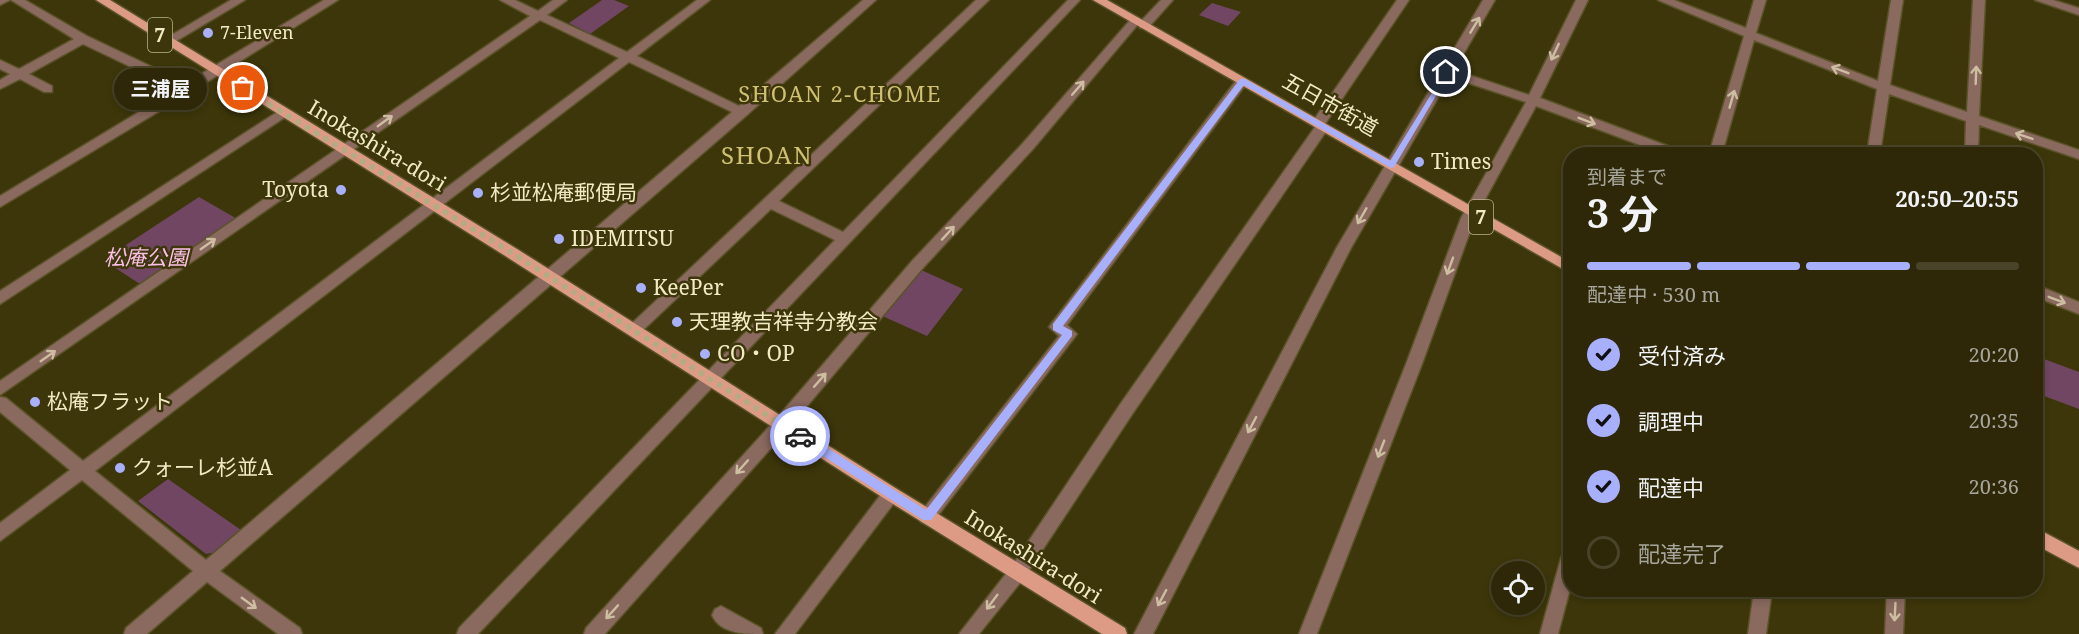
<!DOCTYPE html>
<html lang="ja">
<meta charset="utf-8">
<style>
:root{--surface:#2e2808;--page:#3a3416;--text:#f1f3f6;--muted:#a7a69c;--line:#494429;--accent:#a8b0fc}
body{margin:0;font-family:"Noto Serif","Noto Sans JP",serif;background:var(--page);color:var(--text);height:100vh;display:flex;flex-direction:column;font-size:22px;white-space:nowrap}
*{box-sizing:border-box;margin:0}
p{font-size:20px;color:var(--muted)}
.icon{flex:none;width:33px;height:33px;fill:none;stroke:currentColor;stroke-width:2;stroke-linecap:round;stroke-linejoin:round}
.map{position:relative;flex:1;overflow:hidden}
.side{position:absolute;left:1563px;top:147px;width:480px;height:450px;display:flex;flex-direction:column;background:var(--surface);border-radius:24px;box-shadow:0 3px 9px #0003,0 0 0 2px var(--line)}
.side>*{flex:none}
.buttons{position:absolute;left:1491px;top:561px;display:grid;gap:12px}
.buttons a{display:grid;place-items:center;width:54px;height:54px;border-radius:50%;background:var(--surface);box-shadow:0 3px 9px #0003,0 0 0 2px var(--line);font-size:30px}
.pin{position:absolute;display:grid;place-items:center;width:51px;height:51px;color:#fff;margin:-26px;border:3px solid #fff;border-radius:50%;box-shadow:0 2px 6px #0007}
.courier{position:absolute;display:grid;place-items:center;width:60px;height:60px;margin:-30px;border:4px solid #a8b0fc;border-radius:50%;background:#fff;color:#222;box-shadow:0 2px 8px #0007}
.bubble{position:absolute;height:42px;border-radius:21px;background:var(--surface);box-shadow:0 3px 9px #0003,0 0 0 2px var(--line);font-size:20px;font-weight:700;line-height:42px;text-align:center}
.overview em{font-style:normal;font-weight:700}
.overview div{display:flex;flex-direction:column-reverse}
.overview{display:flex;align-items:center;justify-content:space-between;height:102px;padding:0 24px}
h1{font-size:39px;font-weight:700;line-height:45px}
.bar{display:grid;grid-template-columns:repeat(4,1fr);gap:9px 6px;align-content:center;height:72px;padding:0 24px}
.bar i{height:8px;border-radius:4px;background:var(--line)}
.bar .on{background:var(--accent)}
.bar p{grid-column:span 4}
ol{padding:0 24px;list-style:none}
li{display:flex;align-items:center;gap:18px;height:66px}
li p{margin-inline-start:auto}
li .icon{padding:6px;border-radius:50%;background:var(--accent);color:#111;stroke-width:4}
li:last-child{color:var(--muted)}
li i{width:33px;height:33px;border:3px solid var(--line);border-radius:50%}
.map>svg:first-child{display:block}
.green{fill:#704663}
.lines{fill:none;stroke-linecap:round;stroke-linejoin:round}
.minor-casing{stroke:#5a5328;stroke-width:3}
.major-casing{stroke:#5a5328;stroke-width:3}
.minor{fill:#8a695f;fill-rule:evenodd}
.major{fill:#dd9b85;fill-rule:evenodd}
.oneway{stroke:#cdbda1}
.route{fill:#a8b0fc}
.done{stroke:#b2ab83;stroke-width:6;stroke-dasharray:0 10.8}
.poi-dot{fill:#a8b0fc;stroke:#3d360a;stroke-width:2}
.labels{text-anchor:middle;stroke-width:5;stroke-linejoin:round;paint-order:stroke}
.far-poi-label{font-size:18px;fill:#f1eac4;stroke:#3d360a;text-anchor:start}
.shield{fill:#3d360a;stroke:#bbb48c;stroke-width:1.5}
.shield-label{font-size:20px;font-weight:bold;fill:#f1eac4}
.street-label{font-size:21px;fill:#f1eac4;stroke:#3d360a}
.poi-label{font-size:21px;fill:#f1eac4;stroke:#3d360a;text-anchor:start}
.park-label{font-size:21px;font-style:italic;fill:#fcbfe8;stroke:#3d360a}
.neighbourhood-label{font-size:22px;letter-spacing:1.5px;fill:#cfc072;stroke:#3d360a}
.quarter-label{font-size:24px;letter-spacing:1.5px;fill:#cfc072;stroke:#3d360a}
</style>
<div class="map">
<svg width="2079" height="634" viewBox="0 0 2079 634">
<rect width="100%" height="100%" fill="#3d360a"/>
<path class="green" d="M 602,0 L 614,0 L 629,6 L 590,34 L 569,23 Z
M 1212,3 L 1241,12 L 1228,26 L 1199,15 Z
M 199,197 L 239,220 L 143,286 L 103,260 Z
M 919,269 L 963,289 L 927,336 L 880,315 Z
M 2036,356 L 2079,372 L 2079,409 L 2036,393 Z
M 168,479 L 241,530 L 216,552 L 206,554 L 138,501 Z"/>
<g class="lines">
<defs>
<path id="minor" d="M 0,0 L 10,0 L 0,5 Z
M 11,0 L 25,0 L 87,36 L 186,83 L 324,0 L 338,0 L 191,92 L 0,207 L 0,196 L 177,89 L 83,44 L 29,74 L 52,86 L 52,92 L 44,92 L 20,79 L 0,89 L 0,80 L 10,74 L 0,69 L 0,60 L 19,69 L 74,39 Z
M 231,0 L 245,0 L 173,43 L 165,43 L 163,40 Z
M 500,0 L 515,0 L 538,11 L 553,0 L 567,0 L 547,15 L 627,52 L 697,0 L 710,0 L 637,56 L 739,106 L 863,0 L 876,0 L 747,115 L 220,571 L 300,628 L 302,634 L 278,634 L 207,582 L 147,634 L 124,634 L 126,628 L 193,571 L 82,480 L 0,541 L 0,523 L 70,470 L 0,412 L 0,397 L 6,398 L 83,461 L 619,58 L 540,20 L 0,395 L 0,381 L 530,16 ZM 629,62 L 732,112 L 206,560 L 95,471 Z
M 976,0 L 989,0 L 779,201 L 843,232 L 1068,0 L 1080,0 L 478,634 L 457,634 L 459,628 L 835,240 L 771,209 L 639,334 L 629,334 L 626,330 L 629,326 Z
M 1161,0 L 1173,0 L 1148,28 L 1140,28 L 1140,22 Z
M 1397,0 L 1409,0 L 1325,124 L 1328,127 L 1327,130 L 1133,413 L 1024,578 L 979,634 L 959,634 L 1012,566 L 1121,403 L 1315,127 L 1312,124 L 1313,121 Z
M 1483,0 L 1495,0 L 1454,70 L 1529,95 L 1576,0 L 1588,0 L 1540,98 L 1681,151 L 1683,154 L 1664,154 L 1536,106 L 1475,218 L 1422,364 L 1317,634 L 1299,634 L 1406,364 L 1461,218 L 1526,102 L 1450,77 L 1351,248 L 1153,634 L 1134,634 L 1337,247 Z
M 1658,0 L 1674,0 L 1746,28 L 1754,0 L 1766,0 L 1756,33 L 1878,81 L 1891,0 L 1903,0 L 1890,85 L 1967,112 L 1973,0 L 1985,0 L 1979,116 L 2079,150 L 2079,159 L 1979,125 L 1978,154 L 1965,154 L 1966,121 L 1889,94 L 1880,154 L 1867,154 L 1877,89 L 1754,40 L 1722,154 L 1709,154 L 1744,36 Z
M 2035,0 L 2053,0 L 2079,8 L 2079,15 Z
M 1135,17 L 1141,21 L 1139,23 L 1033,149 L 922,269 L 788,429 L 605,634 L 584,634 L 586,628 L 776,419 L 912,261 L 1023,143 L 1131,19 Z
M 1242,77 L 1248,81 L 1246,84 L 1067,325 L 1077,334 L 1074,338 L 933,522 L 927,525 L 921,522 L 918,517 L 921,512 L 1059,336 L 1049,327 L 1052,323 L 1238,78 Z
M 282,109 L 288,113 L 287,116 L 0,304 L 0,291 Z
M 2036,285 L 2079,302 L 2079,314 L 2036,297 Z
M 891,487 L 897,489 L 899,494 L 897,499 L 795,634 L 775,634 L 885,489 Z
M 1570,550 L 1570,589 L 1558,634 L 1540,634 L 1561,558 L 1564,552 Z
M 1754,590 L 1772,590 L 1766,634 L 1748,634 Z
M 1887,590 L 1905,590 L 1903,634 L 1885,634 Z
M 721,606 L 761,628 L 763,634 C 745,634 720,634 712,615 L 715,609 Z"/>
<path id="major" d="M 96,0 L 110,0 L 517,249 L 897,489 L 1125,628 L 1127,634 L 1102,634 L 885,499 L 507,257 Z
M 1093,0 L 1107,0 L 1570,262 L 1570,273 Z
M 2036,528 L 2079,551 L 2079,568 L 2036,545 Z"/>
</defs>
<use href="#minor" class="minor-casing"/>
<use href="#major" class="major-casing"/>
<use href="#minor" class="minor"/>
<use href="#major" class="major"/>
</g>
<defs><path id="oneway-shaft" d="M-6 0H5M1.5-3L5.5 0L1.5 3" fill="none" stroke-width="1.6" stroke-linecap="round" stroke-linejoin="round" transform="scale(1.5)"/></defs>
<g class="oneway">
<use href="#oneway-shaft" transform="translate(1475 25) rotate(-59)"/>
<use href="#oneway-shaft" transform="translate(1555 52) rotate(115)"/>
<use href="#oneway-shaft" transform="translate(1840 70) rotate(-159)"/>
<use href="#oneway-shaft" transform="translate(1976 75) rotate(-88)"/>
<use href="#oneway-shaft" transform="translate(1078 88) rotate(-49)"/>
<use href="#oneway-shaft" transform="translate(1732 99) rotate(-74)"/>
<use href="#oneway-shaft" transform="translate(385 121) rotate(-36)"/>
<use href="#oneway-shaft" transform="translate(1587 121) rotate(21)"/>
<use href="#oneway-shaft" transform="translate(2024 136) rotate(-161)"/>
<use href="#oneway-shaft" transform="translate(1362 216) rotate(120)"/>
<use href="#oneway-shaft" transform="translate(948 233) rotate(-47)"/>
<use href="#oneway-shaft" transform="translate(208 244) rotate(-35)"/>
<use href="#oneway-shaft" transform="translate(1450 266) rotate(110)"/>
<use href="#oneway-shaft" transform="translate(2057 300) rotate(21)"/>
<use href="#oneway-shaft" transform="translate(48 356) rotate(-35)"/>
<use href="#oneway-shaft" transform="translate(820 380) rotate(-49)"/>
<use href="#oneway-shaft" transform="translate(1252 425) rotate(118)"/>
<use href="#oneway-shaft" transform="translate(1381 449) rotate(111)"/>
<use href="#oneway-shaft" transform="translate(742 467) rotate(132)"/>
<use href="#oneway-shaft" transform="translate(1162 598) rotate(118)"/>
<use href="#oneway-shaft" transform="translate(992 602) rotate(127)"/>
<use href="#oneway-shaft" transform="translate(249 603) rotate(36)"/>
<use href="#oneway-shaft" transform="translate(612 612) rotate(132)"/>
<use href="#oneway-shaft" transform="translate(1895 612) rotate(93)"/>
</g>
<path class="route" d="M 1446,70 L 1450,72 L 1394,167 L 1391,168 L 1244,85 L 1063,326 L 1072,331 L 1072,336 L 931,520 L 923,520 L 796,439 L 796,433 L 804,433 L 926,510 L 1062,335 L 1053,330 L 1053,324 L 1240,79 L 1245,79 L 1390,161 Z"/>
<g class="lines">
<path class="done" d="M 243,88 L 512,253 L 800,436"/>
</g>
<g class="poi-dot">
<circle cx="208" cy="33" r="6"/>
<circle cx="1419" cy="162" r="6"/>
<circle cx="341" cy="190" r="6"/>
<circle cx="478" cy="193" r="6"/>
<circle cx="559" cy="239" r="6"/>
<circle cx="641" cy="288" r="6"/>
<circle cx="677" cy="322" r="6"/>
<circle cx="705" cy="354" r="6"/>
<circle cx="35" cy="402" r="6"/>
<circle cx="120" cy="468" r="6"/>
</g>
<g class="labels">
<g class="far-poi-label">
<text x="220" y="39">7-Eleven</text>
</g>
<g class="shield">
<rect x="148" y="18" width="24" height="34" rx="4.5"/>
<rect x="1469" y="200" width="24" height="34" rx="4.5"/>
</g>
<g class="shield-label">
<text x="160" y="42">7</text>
<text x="1481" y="224">7</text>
</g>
<g class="street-label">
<text transform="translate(1330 105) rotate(29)" y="7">五日市街道</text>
<text transform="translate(377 146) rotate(31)" y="7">Inokashira-dori</text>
<text transform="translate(1033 557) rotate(32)" y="7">Inokashira-dori</text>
</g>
<g class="poi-label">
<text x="1431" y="169">Times</text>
<text x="329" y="197" text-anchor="end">Toyota</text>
<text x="490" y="200">杉並松庵郵便局</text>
<text x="571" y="246">IDEMITSU</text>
<text x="653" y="295">KeePer</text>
<text x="689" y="329">天理教吉祥寺分教会</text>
<text x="717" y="361">CO・OP</text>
<text x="47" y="409">松庵フラット</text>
<text x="132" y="475">クォーレ杉並A</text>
</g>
<g class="park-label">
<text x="146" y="265">松庵公園</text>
</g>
<g class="neighbourhood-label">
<text x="840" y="102">SHOAN 2-CHOME</text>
</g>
<g class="quarter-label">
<text x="767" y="164">SHOAN</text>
</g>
</g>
</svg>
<div class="buttons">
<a><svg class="icon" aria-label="locate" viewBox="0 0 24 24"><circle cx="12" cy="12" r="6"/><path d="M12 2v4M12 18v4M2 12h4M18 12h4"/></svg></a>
</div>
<div class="pin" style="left:243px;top:88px;background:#ea580c"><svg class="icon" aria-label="bag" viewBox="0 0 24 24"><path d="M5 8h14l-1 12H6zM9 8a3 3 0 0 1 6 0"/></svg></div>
<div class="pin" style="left:1446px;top:72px;background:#1f2937"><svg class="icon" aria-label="home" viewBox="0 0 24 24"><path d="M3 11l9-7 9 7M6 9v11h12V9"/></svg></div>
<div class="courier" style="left:800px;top:436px"><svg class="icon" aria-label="car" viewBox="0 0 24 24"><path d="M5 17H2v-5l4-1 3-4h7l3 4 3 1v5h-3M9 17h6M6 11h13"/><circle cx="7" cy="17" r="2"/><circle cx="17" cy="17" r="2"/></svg></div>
<div class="bubble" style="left:114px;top:68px;width:93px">三浦屋</div>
<section class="side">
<div class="overview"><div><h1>3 分</h1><p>到着まで</p></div><em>20:50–20:55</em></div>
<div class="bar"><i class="on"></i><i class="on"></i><i class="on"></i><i></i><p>配達中 · 530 m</p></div>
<ol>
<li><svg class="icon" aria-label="check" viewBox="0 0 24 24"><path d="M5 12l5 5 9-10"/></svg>受付済み<p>20:20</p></li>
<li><svg class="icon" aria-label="check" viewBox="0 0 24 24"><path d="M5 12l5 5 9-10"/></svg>調理中<p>20:35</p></li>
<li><svg class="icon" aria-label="check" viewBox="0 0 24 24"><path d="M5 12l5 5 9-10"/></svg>配達中<p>20:36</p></li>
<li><i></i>配達完了</li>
</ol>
</section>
</div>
